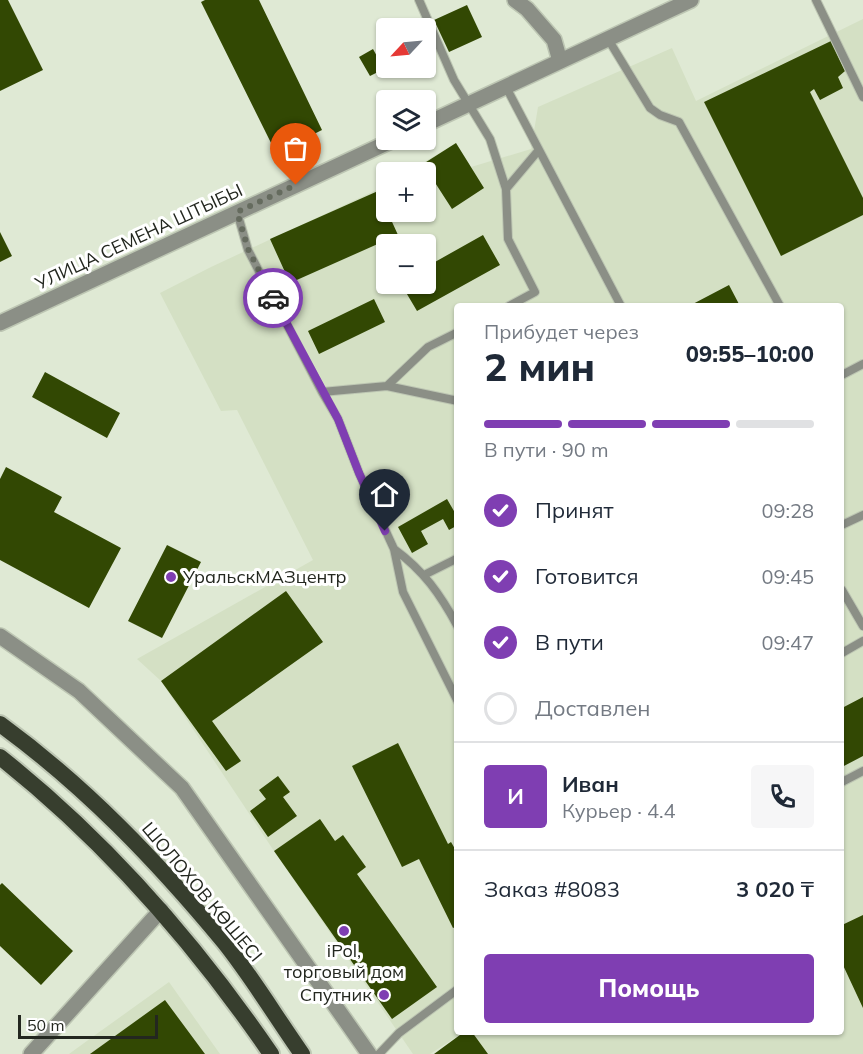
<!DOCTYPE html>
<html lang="ru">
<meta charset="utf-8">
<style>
:root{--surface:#fff;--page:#f6f6f7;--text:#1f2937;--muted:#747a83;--line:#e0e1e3;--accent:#7f3eb2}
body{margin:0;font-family:Mulish,sans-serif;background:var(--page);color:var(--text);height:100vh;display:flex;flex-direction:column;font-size:22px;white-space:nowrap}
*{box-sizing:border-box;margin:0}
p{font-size:20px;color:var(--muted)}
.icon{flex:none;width:33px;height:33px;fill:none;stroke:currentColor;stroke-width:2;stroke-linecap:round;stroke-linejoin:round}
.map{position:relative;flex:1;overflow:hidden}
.side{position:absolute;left:454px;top:303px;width:390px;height:732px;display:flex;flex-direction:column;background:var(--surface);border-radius:6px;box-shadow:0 2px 4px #0004}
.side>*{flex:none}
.needle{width:39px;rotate:244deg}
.buttons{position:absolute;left:376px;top:18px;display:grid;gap:12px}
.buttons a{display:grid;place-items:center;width:60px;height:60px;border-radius:6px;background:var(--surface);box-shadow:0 2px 4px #0004;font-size:30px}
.scale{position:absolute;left:18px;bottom:15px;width:140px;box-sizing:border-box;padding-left:6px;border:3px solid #23271f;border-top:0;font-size:16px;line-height:21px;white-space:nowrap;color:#23271f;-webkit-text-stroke:4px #fff;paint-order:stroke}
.pin{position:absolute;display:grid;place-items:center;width:51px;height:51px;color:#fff;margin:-62px -26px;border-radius:50% 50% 50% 0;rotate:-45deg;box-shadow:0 0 6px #0007}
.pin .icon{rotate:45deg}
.courier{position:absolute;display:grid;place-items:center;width:60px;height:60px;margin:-30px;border:4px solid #7f3eb2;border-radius:50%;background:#fff;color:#222;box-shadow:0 2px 8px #0007}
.summary em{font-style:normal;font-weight:800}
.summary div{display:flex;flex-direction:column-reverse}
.summary{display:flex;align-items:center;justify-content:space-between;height:102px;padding:0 30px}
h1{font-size:39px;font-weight:800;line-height:45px}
.bar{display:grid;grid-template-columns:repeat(4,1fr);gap:9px 6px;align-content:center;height:72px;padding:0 30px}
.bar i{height:8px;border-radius:4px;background:var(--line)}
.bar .current{background:var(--accent)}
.bar p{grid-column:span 4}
.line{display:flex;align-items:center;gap:15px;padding:0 30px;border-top:2px solid var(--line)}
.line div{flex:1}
.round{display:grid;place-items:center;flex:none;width:63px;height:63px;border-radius:6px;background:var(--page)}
ol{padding:0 30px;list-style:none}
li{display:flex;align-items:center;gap:18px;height:66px}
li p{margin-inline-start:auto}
li .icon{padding:6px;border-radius:50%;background:var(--accent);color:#fff;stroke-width:4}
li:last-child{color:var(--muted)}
li i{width:33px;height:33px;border:3px solid var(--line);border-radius:50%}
.button{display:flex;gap:12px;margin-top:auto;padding:12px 30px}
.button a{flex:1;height:69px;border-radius:6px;background:var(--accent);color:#fff;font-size:24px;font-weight:800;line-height:69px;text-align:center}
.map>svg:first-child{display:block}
.built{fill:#d4e0c4;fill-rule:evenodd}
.building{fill:#324803}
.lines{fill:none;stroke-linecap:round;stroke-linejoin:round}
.service-casing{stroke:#bdc6b3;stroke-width:10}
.minor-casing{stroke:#bdc6b3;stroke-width:18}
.trunk-casing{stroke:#bdc6b3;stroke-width:20}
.service{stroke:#8b8f86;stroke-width:8}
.minor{stroke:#8b8f86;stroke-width:15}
.trunk{stroke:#373e2e;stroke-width:16}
.done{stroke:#656b5e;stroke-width:6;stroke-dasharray:0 10.8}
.route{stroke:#7f3eb2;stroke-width:8}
.poi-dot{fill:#7f3eb2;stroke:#fff;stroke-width:2}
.labels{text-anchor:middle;stroke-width:6;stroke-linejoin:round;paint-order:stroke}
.street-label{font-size:18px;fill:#23271f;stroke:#fff}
.poi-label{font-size:18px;fill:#23271f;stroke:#fff;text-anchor:start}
</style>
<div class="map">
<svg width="863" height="1054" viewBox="0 0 863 1054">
<rect width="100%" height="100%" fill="#dfe9d4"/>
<path class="built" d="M 863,19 L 863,1054 L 488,1054 L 472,1032 L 842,1032 L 842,306 L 458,306 L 458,1032 L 464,1032 L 430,1054 L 413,1054 L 274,851 L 161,681 L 137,659 L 313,560 L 237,410 L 221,411 L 160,293 L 211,267 L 387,185 L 387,212 L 426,212 L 426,172 L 408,172 L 456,143 L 471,167 L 531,149 L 538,107 L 672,48 L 696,101 ZM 387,244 L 426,244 L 426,284 L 387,284 Z
M 169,982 L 220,1054 L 69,1054 L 91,1038 Z"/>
<path class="building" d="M 0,0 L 8,0 L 43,70 L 0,91 Z
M 205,0 L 259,0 L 322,130 L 276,153 L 201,2 Z
M 467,5 L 482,37 L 449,52 L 434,20 Z
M 831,41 L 845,71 L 838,77 L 843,88 L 820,100 L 814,89 L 810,92 L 863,198 L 863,215 L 781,256 L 704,102 Z
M 373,49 L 384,69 L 370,76 L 359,57 Z
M 456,143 L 484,188 L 452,209 L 423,164 Z
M 378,191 L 398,235 L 290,283 L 270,239 Z
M 0,232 L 12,256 L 0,262 Z
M 483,235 L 500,265 L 417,311 L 401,284 L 426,284 L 426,267 Z
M 729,285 L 740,306 L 689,306 Z
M 374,299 L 385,322 L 319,354 L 308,331 Z
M 45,372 L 120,413 L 107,438 L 32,397 Z
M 6,467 L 62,497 L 54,512 L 121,548 L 89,608 L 0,560 L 0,479 Z
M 447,499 L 458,518 L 458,525 L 449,530 L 443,519 L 421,531 L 428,544 L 412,553 L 398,527 Z
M 167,545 L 201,562 L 162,638 L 128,621 Z
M 286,591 L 323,642 L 212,721 L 241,761 L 226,771 L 161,681 Z
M 863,697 L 863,756 L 842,767 L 842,708 Z
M 398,743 L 448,844 L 451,842 L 458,854 L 458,926 L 453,928 L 419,859 L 402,867 L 352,766 Z
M 278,776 L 290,792 L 283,797 L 297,816 L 268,837 L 250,811 L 266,799 L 259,790 Z
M 320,819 L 335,841 L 343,835 L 366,867 L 357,874 L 437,987 L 392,1019 L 274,851 Z
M 2,883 L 73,951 L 41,985 L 0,946 L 0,885 Z
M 863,915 L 863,1008 L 842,963 L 842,925 Z
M 165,1000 L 205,1054 L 90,1054 Z
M 464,1032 L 472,1032 L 488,1054 L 434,1054 Z"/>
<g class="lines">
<defs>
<path id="service" d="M 419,0 L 454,80 L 490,139 L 506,189 L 508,239 L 535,292 L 509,306
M 816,0 L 863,97
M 608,39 L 650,108 L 660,115 L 679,122 L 780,306
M 506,87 L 621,306
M 506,189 L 538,151
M 237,212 L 248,250 L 322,392
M 458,332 L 428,347 L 387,386 L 322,392 L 338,419 L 359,473 L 394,549 L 403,592 L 458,702
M 842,375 L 863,364
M 387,386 L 458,401
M 842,525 L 863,515
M 394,549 C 424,571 440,594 458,627
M 424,575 L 458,558
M 842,590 L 863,626
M 842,653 L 863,641
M 842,782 L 863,771
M 379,1054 L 399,1033 L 458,989"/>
<path id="minor" d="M 515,0 L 527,9 L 554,40 L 560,61
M 426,124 L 691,0
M 0,323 L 393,140
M 0,636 L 79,691 L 182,788 L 369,1054
M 31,1054 L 161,910"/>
<path id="trunk" d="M 0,724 C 85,786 157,861 224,942 C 252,977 276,1017 302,1054
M 0,757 C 106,841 195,943 271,1054"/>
</defs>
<use href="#service" class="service-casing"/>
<use href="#minor" class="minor-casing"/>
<use href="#trunk" class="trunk-casing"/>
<use href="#service" class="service"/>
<use href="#minor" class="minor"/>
<use href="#trunk" class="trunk"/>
</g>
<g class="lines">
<path class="done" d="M 273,298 L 248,249 L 237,212 L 296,185"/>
<path class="route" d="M 273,298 L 338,419 L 359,473 L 385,531"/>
</g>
<g class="poi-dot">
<circle cx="171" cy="577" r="6"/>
<circle cx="344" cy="931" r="6"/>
<circle cx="384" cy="995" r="6"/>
</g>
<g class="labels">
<g class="street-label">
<text transform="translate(139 237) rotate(-25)" y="6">УЛИЦА СЕМЕНА ШТЫБЫ</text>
<text transform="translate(202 892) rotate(50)" y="6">ШОЛОХОВ КӨШЕСІ</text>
</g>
<g class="poi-label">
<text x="183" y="583">УральскМАЗцентр</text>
<text x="344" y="957" text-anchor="middle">iPol,<tspan x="344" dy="21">торговый дом</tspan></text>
<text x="372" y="1001" text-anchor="end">Спутник</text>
</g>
</g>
</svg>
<div class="buttons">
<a><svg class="needle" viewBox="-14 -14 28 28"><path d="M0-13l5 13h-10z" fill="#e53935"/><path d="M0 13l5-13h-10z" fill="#747a83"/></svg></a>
<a><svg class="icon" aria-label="layers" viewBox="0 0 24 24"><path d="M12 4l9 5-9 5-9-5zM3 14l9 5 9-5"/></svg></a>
<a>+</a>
<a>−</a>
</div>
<div class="scale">50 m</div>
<div class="pin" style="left:296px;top:185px;background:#ea580c"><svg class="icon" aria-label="bag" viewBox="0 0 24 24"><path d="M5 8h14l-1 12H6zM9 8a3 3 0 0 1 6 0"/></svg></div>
<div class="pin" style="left:385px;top:531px;background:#1f2937"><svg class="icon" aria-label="home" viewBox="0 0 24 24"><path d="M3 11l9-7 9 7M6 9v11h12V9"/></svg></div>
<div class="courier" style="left:273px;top:298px"><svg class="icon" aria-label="car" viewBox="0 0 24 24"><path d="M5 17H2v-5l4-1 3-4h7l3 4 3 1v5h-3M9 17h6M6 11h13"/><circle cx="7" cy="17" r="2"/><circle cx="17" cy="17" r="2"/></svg></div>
<section class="side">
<div class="summary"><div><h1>2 мин</h1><p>Прибудет через</p></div><em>09:55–10:00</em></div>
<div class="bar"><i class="current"></i><i class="current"></i><i class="current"></i><i></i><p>В пути · 90 m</p></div>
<ol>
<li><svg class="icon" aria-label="check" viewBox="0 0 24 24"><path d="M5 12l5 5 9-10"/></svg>Принят<p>09:28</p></li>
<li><svg class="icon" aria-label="check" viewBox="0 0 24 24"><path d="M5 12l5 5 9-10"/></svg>Готовится<p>09:45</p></li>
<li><svg class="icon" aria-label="check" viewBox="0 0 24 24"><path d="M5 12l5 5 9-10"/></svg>В пути<p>09:47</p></li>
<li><i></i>Доставлен</li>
</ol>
<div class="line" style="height:108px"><b class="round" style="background:var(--accent);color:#fff">И</b><div><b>Иван</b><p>Курьер · 4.4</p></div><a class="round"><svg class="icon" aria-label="phone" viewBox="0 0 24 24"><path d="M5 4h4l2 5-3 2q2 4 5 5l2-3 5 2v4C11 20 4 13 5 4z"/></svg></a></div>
<div class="line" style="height:78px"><div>Заказ #8083</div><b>3 020 ₸</b></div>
<div class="button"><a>Помощь</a></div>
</section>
</div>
